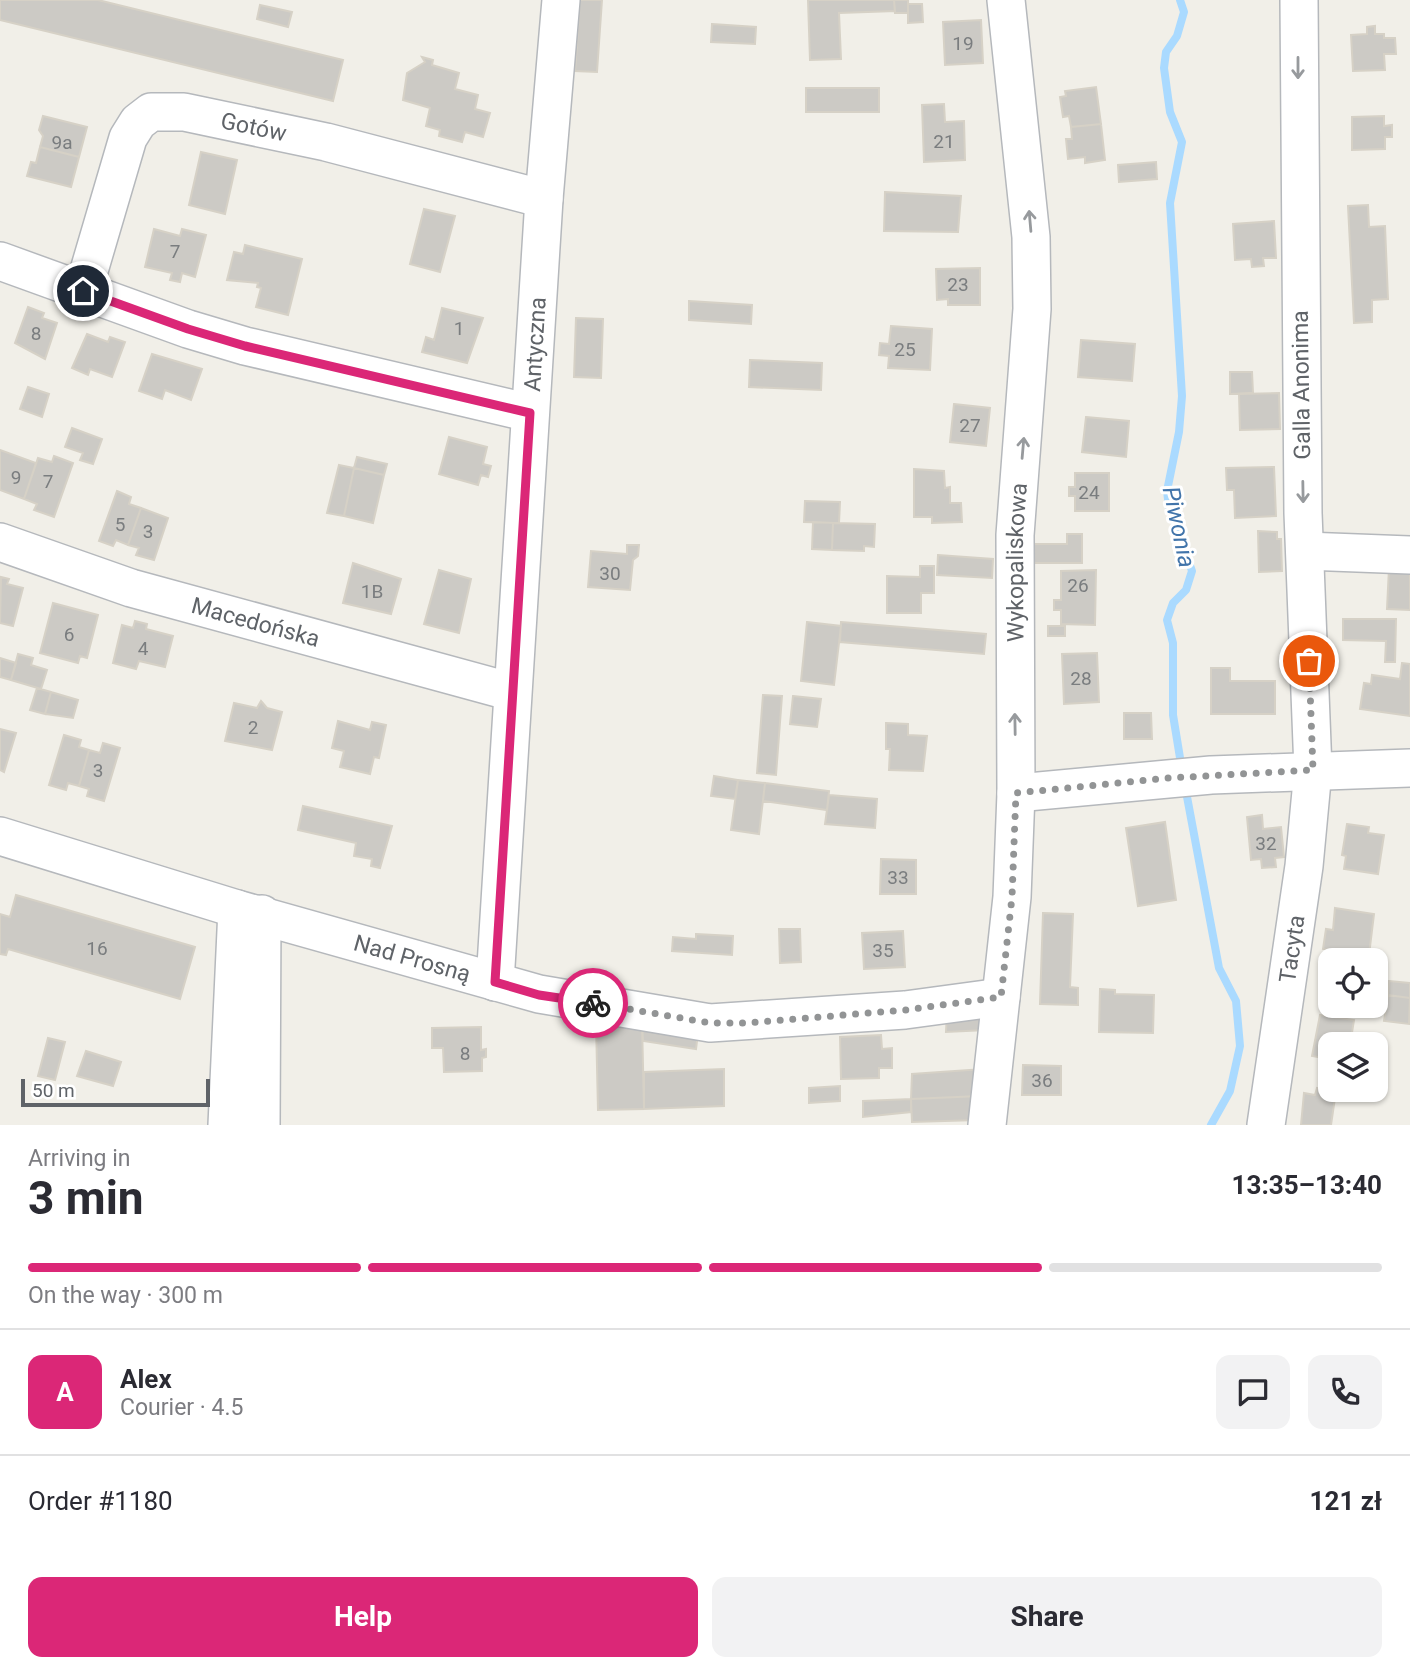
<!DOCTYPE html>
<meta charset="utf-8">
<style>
:root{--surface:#fff;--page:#f2f2f3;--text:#2b2b33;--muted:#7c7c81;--line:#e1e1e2;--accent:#db2777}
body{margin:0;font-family:Roboto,sans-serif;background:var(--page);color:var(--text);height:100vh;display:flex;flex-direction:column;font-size:26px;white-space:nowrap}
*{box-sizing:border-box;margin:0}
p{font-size:23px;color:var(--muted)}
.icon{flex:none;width:38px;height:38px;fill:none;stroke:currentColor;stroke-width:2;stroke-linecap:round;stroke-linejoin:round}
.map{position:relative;height:1125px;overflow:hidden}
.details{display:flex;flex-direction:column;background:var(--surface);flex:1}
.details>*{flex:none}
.controls{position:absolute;left:1318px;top:948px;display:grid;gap:14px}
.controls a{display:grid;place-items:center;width:70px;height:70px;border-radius:14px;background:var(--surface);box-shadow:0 2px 5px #0004;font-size:35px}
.scale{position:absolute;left:21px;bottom:18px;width:189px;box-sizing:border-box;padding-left:7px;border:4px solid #5f6368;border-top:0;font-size:19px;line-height:24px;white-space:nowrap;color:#5f6368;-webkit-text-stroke:5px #fff;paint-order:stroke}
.pin{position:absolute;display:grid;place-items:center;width:60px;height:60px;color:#fff;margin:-30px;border:4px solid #fff;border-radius:50%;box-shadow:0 2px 7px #0007}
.courier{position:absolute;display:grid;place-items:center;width:70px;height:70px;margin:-35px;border:5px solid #db2777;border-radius:50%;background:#fff;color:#222;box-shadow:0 2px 9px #0007}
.summary em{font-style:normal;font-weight:700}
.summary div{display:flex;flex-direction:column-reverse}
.summary{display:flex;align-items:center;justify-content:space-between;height:119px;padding:0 28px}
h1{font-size:46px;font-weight:700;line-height:52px}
.bar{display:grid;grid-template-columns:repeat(4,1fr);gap:10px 7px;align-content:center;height:84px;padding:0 28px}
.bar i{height:9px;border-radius:5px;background:var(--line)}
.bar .active{background:var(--accent)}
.bar p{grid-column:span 4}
.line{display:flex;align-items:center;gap:18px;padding:0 28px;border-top:2px solid var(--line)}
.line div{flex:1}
.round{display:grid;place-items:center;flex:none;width:74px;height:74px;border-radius:14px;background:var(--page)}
.primary-button{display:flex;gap:14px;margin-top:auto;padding:14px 28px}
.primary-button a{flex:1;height:80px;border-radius:14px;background:var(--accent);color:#fff;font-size:28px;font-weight:700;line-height:80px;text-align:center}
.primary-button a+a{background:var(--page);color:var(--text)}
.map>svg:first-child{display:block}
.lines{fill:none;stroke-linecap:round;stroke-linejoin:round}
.stream{stroke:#aadaff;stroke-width:8}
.building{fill:#cccac5;stroke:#d6d1c6;stroke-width:2}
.minor-casing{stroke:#b5b8bc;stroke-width:40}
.minor{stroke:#fff;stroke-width:37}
.oneway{stroke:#979a9d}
.done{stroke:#929495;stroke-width:7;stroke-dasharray:0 12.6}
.route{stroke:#db2777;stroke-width:9}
.labels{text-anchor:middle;stroke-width:6;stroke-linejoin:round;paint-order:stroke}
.number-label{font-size:19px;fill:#7a7d7f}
.street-label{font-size:23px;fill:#5f6368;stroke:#fff}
.water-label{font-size:24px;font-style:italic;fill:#4174aa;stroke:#fff}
</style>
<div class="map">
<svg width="1410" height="1125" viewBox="0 0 1410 1125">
<rect width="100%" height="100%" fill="#f1efe8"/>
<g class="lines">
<path class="stream" d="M 1180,0 L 1184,12 L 1177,36 L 1166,52 L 1164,68 L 1170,112 L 1182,142 L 1170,203 L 1182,396 L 1179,432 L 1167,491 L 1169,507 L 1192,571 L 1186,590 L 1173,603 L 1167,620 L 1173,643 L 1173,715 L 1182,770
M 1185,786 L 1219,968 L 1236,1001 L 1240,1046 L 1230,1091 L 1211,1125"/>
</g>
<path class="building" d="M 0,0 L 98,0 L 343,60 L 333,101 L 0,20 Z
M 580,0 L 602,0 L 597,72 L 575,71 Z
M 808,0 L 894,0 L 895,11 L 839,13 L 841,59 L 810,60 Z
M 894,0 L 908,0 L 908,13 L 895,13 Z
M 908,4 L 922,4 L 923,22 L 908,23 Z
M 260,5 L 292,12 L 288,27 L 257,19 Z
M 981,20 L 983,63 L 945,65 L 943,22 Z
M 712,24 L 756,27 L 755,44 L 711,42 Z
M 1375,26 L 1375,34 L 1384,34 L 1384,38 L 1395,38 L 1396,54 L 1384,54 L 1385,70 L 1353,71 L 1351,35 L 1367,34 L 1367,27 Z
M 422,57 L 433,60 L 432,65 L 459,73 L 455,89 L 478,95 L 475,109 L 490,113 L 483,137 L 465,132 L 462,142 L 439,136 L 440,130 L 426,126 L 430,108 L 403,100 L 407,73 L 425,62 Z
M 1096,87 L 1101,124 L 1071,127 L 1069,116 L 1063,117 L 1060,97 L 1066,96 L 1065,91 Z
M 806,88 L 879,88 L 879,112 L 806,112 Z
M 944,104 L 945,122 L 964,121 L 965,160 L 924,162 L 922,105 Z
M 43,116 L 87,127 L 79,157 L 40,147 L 43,136 L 39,130 Z
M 1384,116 L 1384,126 L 1392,125 L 1392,137 L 1385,137 L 1385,149 L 1352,150 L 1352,117 Z
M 1101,124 L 1105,160 L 1085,163 L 1085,157 L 1068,159 L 1066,139 L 1072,139 L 1071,127 Z
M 40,147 L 79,157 L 71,187 L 27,176 L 31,162 L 36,163 Z
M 201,152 L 237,160 L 225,214 L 189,205 Z
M 1156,162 L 1157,179 L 1119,182 L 1118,165 Z
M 885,192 L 961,196 L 958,232 L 884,231 Z
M 1368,205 L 1369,227 L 1385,226 L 1388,299 L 1372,300 L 1372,322 L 1354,323 L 1348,206 Z
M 424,209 L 455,216 L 440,272 L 410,264 Z
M 1274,221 L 1276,258 L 1263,258 L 1264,266 L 1252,267 L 1251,259 L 1235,260 L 1233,224 Z
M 154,229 L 180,236 L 182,229 L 206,235 L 195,277 L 182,273 L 180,282 L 170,280 L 172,273 L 145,267 Z
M 245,245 L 302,259 L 288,315 L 256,307 L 261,288 L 257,287 L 258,283 L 227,280 L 234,252 L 243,254 Z
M 980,268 L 980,305 L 948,305 L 948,299 L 937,300 L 936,269 Z
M 689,301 L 752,305 L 751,324 L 689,320 Z
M 28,307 L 44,313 L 42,318 L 57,323 L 45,359 L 15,343 Z
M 442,308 L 483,318 L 467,363 L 422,352 L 426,337 L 434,340 Z
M 576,318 L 603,319 L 601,378 L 574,377 Z
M 891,326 L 932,329 L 930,370 L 888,368 L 889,356 L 879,355 L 880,343 L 889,344 Z
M 87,334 L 108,342 L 110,337 L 125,342 L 112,377 L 90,369 L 88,375 L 72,368 Z
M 1081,340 L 1135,344 L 1132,381 L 1078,377 Z
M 152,354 L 202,369 L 191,400 L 165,390 L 162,399 L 139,391 Z
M 750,360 L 822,363 L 821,390 L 749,387 Z
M 1230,372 L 1252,372 L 1253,393 L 1230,394 Z
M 28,387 L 49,394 L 42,417 L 20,409 Z
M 1279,393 L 1280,429 L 1240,430 L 1239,394 Z
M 954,404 L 990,408 L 986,446 L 950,442 Z
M 1086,417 L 1129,421 L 1126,457 L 1082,452 Z
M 72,428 L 102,439 L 93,464 L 80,460 L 83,453 L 65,447 Z
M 449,437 L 487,447 L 483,464 L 491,466 L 488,477 L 481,475 L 478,485 L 439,474 Z
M 0,450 L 36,463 L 24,499 L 0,490 Z
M 54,456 L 73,463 L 54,517 L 34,510 L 37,504 L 24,499 L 38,458 L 52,462 Z
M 357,457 L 387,464 L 384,475 L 354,468 Z
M 339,465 L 354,468 L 344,516 L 327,513 Z
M 1274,467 L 1276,516 L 1235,518 L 1234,490 L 1227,490 L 1226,468 Z
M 354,468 L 384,475 L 373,523 L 344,516 Z
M 914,469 L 944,471 L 945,488 L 950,487 L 950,503 L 961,503 L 962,522 L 932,523 L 932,517 L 914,517 Z
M 1075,473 L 1109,473 L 1109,511 L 1075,511 L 1075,496 L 1069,496 L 1069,487 L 1075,487 Z
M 117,491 L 131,497 L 129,504 L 141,508 L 128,545 L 116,540 L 113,546 L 99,541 Z
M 805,501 L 840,502 L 839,523 L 804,522 Z
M 141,508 L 168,518 L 154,560 L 136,555 L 139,548 L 128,545 Z
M 813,522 L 833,523 L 832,550 L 812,549 Z
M 833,523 L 875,524 L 874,547 L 864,546 L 864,551 L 832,550 Z
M 1258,531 L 1277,532 L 1277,539 L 1281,539 L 1282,571 L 1259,572 Z
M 1067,534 L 1082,534 L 1082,563 L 1027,563 L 1027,544 L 1067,544 Z
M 627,545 L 639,545 L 638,556 L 633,560 L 630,590 L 588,587 L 591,551 L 627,554 Z
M 938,555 L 993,559 L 992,578 L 937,575 Z
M 353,563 L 401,579 L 391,614 L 343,603 Z
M 920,566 L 934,566 L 934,593 L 921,593 L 921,613 L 887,613 L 887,576 L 920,577 Z
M 1389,568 L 1410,569 L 1410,610 L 1387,609 Z
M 439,570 L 471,579 L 459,633 L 424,624 Z
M 1096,570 L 1095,625 L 1061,624 L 1061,610 L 1054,610 L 1054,600 L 1061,600 L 1061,571 Z
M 1,577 L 9,579 L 7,584 L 23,588 L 13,626 L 0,623 Z
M 53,603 L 98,615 L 87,658 L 80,656 L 78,663 L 40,653 Z
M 1343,619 L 1396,619 L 1395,662 L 1385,662 L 1386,641 L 1343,640 Z
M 135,621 L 147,624 L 146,629 L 173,636 L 165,667 L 139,661 L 136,669 L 113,663 L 122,625 L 133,628 Z
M 807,622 L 841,626 L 834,685 L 801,681 Z
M 841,622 L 986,634 L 984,654 L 840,642 Z
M 1048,626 L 1065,626 L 1065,636 L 1048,636 Z
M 1097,653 L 1099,702 L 1064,704 L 1062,654 Z
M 18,654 L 33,658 L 31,665 L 47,670 L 41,689 L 11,680 Z
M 0,658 L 16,663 L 11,680 L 0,677 Z
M 1402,663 L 1410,664 L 1410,716 L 1360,709 L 1364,683 L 1371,684 L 1372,675 L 1400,679 Z
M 1211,668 L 1230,668 L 1230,681 L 1275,681 L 1275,714 L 1211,714 Z
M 37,688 L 51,692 L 45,714 L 30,710 Z
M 51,692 L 78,700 L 73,718 L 45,714 Z
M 763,695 L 782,696 L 776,775 L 757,773 Z
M 793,696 L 821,699 L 817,727 L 790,724 Z
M 261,701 L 267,708 L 282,712 L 272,750 L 225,741 L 234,703 L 257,708 Z
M 1124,713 L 1151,713 L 1152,739 L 1124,739 Z
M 338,721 L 370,730 L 372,722 L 386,725 L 379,758 L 374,757 L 370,774 L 340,767 L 344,751 L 332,748 Z
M 886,723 L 908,724 L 908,735 L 927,736 L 923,771 L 889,770 L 890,749 L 886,749 Z
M 0,729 L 16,733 L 4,772 L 0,770 Z
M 64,735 L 81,740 L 79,747 L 89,750 L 79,786 L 68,783 L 66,790 L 49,785 Z
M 103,743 L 120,748 L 104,801 L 87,796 L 89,789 L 79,786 L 89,750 L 100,753 Z
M 714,776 L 738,780 L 735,799 L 711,796 Z
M 738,780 L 765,783 L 759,834 L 731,830 Z
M 765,783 L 829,791 L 827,810 L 763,801 Z
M 829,795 L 877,799 L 875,828 L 825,824 Z
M 303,806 L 392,826 L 380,868 L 371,866 L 372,859 L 354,856 L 356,843 L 298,830 Z
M 1262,815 L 1263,829 L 1281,827 L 1284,857 L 1275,858 L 1276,867 L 1262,868 L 1261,859 L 1251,860 L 1247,817 Z
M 1165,822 L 1176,900 L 1138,906 L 1126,828 Z
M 1347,824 L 1369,827 L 1368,833 L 1384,835 L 1378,874 L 1344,869 L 1346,856 L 1342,855 Z
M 881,859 L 916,860 L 916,894 L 880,894 Z
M 16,895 L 195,947 L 180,999 L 8,949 L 6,955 L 0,954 L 0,914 L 10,917 Z
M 1335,908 L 1374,914 L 1369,955 L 1364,954 L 1363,961 L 1342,961 L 1344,952 L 1323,949 L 1326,929 L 1333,930 Z
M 1043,913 L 1073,914 L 1070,987 L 1078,988 L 1078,1005 L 1040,1004 Z
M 779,929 L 800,929 L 801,962 L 780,963 Z
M 903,931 L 905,967 L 864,969 L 862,933 Z
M 696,934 L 733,936 L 732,955 L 672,951 L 673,937 L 696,939 Z
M 1389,981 L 1410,983 L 1410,998 L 1388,995 Z
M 1100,989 L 1115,990 L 1115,994 L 1154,995 L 1153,1033 L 1099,1032 Z
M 1388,995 L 1410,998 L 1409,1024 L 1384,1021 Z
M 987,1011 L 986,1030 L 946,1032 L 947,1012 Z
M 1320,1015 L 1354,1020 L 1350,1045 L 1330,1045 L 1330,1059 L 1312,1056 Z
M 596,1023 L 642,1023 L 644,1109 L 598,1110 Z
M 642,1023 L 698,1033 L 696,1049 L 643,1041 Z
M 481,1027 L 481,1050 L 486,1049 L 486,1057 L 482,1058 L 482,1071 L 444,1072 L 443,1048 L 432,1048 L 432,1028 Z
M 881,1035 L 882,1049 L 892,1048 L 892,1068 L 879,1068 L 879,1078 L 841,1079 L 840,1037 Z
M 48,1038 L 65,1042 L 55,1080 L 38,1076 Z
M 86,1051 L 121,1062 L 113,1086 L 77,1076 Z
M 1023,1065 L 1061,1066 L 1061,1095 L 1022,1095 Z
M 724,1069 L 724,1106 L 644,1109 L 644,1072 Z
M 983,1069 L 980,1096 L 911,1099 L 912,1074 Z
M 840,1086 L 840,1101 L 809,1103 L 809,1088 Z
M 1317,1088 L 1336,1091 L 1331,1125 L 1301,1125 L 1304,1093 L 1315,1095 Z
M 980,1096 L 978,1120 L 912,1122 L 911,1099 Z
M 911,1099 L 911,1112 L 863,1117 L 863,1101 Z"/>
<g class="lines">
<defs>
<g id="minor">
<path d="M 0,261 L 188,329 L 245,346 L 530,413"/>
<path id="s1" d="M 83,291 L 128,138 L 138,122 L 151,112 L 184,112 L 326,142 L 544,199"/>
<path id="s2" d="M 0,542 L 131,588 L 512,692"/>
<path d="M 1305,551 L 1410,555"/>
<path d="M 1016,793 L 1211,775 L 1410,768"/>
<path id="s3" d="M 0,836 L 237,909 L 539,994 L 710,1023 L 905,1010 L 1001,997"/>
<path id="s4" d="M 495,982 L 544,199 L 561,0"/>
<path d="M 227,1125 L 237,909"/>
<path d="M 261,1125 L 262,914"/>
<path id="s5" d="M 987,1125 L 1012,897 L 1016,793 L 1015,535 L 1032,309 L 1031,237 L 1006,0"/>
<path id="s6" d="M 1266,1125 L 1304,866 L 1313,770 L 1303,513 L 1299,0"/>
</g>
</defs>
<use href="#minor" class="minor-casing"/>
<use href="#minor" class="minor"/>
</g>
<defs><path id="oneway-shaft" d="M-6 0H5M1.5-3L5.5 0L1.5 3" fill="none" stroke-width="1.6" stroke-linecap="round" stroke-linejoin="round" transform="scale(1.75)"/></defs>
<g class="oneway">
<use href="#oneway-shaft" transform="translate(1298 68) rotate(90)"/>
<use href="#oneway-shaft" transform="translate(1030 221) rotate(-95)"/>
<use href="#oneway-shaft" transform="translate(1023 448) rotate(-85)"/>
<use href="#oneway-shaft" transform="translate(1303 492) rotate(89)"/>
<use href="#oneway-shaft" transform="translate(1015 724) rotate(-91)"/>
</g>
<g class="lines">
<path class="done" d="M 593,1003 L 710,1023 L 747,1023 L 905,1010 L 1001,997 L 1012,897 L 1016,793 L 1169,778 L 1313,770 L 1309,661"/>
<path class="route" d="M 83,291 L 188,329 L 245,346 L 530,413 L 495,982 L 539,995 L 593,1003"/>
</g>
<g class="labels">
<g class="number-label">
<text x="963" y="50">19</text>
<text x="944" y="148">21</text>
<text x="62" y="149">9a</text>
<text x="175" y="258">7</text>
<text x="958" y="291">23</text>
<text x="459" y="335">1</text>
<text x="36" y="340">8</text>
<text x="905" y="356">25</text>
<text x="970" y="432">27</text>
<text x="16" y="484">9</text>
<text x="48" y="488">7</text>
<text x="1089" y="499">24</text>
<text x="120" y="531">5</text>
<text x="148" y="538">3</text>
<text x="610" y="580">30</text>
<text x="1078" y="592">26</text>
<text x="372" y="598">1B</text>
<text x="69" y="641">6</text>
<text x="143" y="655">4</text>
<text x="1081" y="685">28</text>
<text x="253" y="734">2</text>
<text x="98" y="777">3</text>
<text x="1266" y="850">32</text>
<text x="898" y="884">33</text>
<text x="97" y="955">16</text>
<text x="883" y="957">35</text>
<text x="465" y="1060">8</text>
<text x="1042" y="1087">36</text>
</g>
<g class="street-label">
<text dy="8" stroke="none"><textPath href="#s1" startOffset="299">Gotów</textPath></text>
<text dy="8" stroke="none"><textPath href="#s4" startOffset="639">Antyczna</textPath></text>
<text transform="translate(1301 385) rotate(-91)" y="8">Galla Anonima</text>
<text dy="8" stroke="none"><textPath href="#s5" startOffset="564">Wykopaliskowa</textPath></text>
<text dy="8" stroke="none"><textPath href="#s2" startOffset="268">Macedońska</textPath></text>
<text dy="8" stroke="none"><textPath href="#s6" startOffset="178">Tacyta</textPath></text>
<text dy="8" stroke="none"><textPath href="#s3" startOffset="430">Nad Prosną</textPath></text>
</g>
<g class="water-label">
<text transform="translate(1179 527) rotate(78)" y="8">Piwonia</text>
</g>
</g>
</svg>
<div class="controls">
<a><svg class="icon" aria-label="locate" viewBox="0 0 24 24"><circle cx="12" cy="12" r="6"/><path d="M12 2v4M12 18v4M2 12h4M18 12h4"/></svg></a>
<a><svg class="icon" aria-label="layers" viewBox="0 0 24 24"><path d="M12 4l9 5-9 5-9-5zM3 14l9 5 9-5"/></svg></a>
</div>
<div class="scale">50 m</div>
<div class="pin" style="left:1309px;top:661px;background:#ea580c"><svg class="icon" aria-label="bag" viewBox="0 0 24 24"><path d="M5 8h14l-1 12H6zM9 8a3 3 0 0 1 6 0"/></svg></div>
<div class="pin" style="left:83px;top:291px;background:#1f2937"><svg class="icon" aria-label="home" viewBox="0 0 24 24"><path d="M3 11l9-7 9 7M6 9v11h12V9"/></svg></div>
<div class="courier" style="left:593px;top:1003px"><svg class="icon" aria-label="bike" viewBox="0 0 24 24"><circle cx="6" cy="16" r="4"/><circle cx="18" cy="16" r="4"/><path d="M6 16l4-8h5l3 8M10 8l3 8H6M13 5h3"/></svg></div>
</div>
<section class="details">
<div class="summary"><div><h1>3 min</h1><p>Arriving in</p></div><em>13:35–13:40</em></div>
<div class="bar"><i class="active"></i><i class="active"></i><i class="active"></i><i></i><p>On the way · 300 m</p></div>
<div class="line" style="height:126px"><b class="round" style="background:var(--accent);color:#fff">A</b><div><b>Alex</b><p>Courier · 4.5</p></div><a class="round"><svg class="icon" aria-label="chat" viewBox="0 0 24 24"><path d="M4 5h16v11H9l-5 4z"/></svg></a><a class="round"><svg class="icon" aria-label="phone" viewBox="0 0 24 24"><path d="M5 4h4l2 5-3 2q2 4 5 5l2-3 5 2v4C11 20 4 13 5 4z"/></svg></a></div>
<div class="line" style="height:91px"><div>Order #1180</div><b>121 zł</b></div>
<div class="primary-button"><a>Help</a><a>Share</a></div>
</section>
